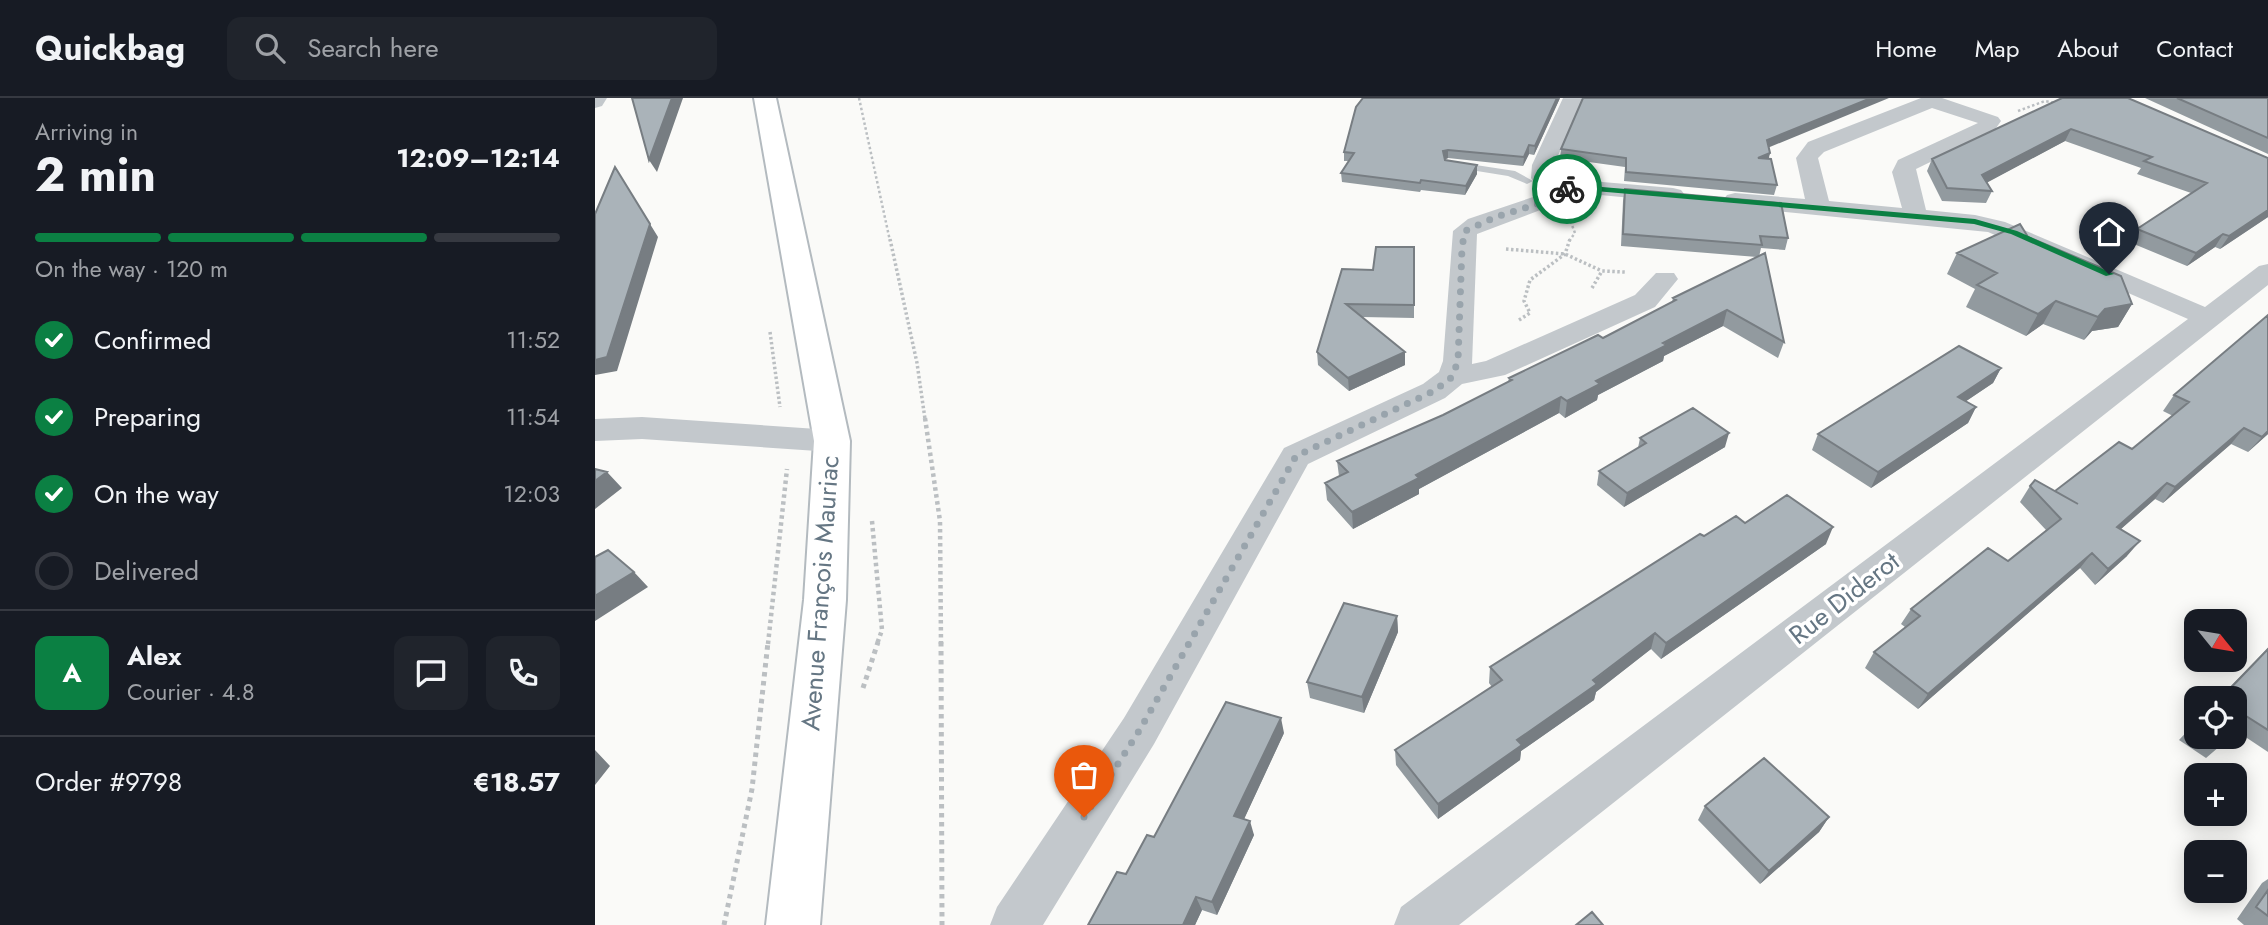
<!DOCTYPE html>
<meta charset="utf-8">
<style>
:root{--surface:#171b24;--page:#20242c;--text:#f1f3f6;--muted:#9ea1a6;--line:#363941;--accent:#0b8043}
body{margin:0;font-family:Jost,sans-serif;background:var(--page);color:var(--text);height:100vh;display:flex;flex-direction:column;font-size:26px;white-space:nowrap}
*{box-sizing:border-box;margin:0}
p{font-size:23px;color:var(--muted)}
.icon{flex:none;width:38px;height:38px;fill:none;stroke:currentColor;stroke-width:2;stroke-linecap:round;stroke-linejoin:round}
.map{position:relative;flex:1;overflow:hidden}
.panel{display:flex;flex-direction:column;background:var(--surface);width:595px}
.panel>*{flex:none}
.needle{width:46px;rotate:120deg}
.controls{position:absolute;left:1589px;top:511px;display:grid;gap:14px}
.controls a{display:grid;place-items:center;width:63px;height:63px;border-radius:14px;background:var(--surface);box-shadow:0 4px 18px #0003;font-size:35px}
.pin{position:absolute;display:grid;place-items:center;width:60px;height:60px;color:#fff;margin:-72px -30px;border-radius:50% 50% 50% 0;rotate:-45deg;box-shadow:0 0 7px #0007}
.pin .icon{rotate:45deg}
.courier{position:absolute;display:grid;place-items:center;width:70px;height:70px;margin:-35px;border:5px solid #0b8043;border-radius:50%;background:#fff;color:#222;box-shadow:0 2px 9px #0007}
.headline em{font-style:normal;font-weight:700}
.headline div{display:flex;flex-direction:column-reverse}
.headline{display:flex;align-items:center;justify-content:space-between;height:119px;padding:0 35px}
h1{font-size:46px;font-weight:700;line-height:52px}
.bar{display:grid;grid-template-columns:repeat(4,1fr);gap:10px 7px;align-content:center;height:84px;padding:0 35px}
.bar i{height:9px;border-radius:5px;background:var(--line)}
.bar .active{background:var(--accent)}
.bar p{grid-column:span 4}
.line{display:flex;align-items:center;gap:18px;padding:0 35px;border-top:2px solid var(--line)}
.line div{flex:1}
.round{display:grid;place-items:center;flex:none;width:74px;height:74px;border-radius:14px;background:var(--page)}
ol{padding:0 35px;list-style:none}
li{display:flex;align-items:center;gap:21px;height:77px}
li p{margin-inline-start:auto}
li .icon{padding:7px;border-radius:50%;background:var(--accent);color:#fff;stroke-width:4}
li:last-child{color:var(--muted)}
li i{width:38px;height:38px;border:4px solid var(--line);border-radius:50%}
header{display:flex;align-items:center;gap:42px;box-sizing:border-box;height:98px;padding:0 35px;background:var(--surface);border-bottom:2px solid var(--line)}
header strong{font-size:33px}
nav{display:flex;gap:38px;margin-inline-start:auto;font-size:24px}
.search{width:490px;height:63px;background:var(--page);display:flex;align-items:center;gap:18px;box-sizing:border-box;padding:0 24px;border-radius:14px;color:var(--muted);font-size:26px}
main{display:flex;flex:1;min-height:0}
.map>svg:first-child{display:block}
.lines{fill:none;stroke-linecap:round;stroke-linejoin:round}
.secondary-casing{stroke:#b3babf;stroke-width:4}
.path-far3{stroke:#bbbfc2;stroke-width:2.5;stroke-dasharray:2.5 2.5;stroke-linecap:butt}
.path-far2{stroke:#bbbfc2;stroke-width:3.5;stroke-dasharray:2.5 2.5;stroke-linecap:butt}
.path-far1{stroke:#bbbfc2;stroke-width:4.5;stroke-dasharray:3.5 3.5;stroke-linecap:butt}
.path{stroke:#bbbfc2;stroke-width:5;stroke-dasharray:4.5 4.5;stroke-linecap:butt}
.lane{fill:#c3c8cc;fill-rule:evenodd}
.street{fill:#c3c8cc;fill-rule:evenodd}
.secondary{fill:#fff;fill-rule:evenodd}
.wall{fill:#929a9f}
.shaded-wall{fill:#777d82}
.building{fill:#aab3b9;stroke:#777d82;stroke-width:2}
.route{fill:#0b8043}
.done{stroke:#99a4ac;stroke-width:7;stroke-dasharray:0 12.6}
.labels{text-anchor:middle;stroke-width:7;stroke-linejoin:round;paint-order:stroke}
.street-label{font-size:26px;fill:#657683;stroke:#fff}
</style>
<header>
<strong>Quickbag</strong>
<div class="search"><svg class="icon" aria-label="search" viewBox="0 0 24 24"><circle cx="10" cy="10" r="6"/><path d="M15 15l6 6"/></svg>Search here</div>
<nav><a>Home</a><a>Map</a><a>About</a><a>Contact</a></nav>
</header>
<main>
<section class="panel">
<div class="headline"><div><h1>2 min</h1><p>Arriving in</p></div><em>12:09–12:14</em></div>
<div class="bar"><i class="active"></i><i class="active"></i><i class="active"></i><i></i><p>On the way · 120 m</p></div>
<ol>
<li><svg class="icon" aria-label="check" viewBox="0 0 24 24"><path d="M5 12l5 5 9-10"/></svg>Confirmed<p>11:52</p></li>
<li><svg class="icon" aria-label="check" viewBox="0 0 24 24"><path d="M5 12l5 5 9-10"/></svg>Preparing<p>11:54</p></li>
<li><svg class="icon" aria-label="check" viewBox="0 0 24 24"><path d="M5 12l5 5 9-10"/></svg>On the way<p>12:03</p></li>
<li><i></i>Delivered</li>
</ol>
<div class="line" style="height:126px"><b class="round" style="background:var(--accent);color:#fff">A</b><div><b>Alex</b><p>Courier · 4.8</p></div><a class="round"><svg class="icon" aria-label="chat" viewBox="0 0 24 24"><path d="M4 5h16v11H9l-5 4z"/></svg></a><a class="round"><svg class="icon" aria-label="phone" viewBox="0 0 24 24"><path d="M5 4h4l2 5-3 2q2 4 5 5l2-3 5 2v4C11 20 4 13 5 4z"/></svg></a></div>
<div class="line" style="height:91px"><div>Order #9798</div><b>€18.57</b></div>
</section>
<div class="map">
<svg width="1673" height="827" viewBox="0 0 1673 827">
<rect width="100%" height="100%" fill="#fafaf8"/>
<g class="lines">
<defs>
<path id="secondary" d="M 159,0 L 181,0 L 255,343 L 251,502 L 225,827 L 171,827 L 209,502 L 219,343 Z"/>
</defs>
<use href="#secondary" class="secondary-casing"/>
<path class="path-far3" d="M 264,0 L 295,143
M 1423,13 L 1450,3 L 1461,5
M 974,143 L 980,135 L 975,122"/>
<path class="path-far2" d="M 295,141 L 322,265 L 330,321
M 911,151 L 970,156 L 1007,173
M 997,190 L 1007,173 L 1030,174
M 924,222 L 935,215 L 929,203 L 935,182 L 970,156 L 975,141
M 175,234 L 185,309"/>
<path class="path-far1" d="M 330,320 L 345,423 L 346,546
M 277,423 L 287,532 L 282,546
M 173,546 L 192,371"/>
<path class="path" d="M 346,544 L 347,827
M 268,590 L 283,544
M 129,827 L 157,691 L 173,544"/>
<path class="lane" d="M 861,64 L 920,73 L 938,83 L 932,86 L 913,78 L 857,69 L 857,65 Z"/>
<path class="street" d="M 0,0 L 12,0 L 7,8 L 0,10 Z
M 968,0 L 988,0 L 959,67 L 958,80 L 947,87 L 939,85 L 936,80 L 937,67 Z
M 1326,0 L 1347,0 L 1403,19 L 1406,23 L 1399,33 L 1321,71 L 1331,112 L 1380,117 L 1410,124 L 1610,209 L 1664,168 L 1673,166 L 1673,187 L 864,827 L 799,827 L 806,809 L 1593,221 L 1393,134 L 1140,109 L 1132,107 L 1128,102 L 1132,97 L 1140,95 L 1210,101 L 1201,60 L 1213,44 ZM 1337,10 L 1383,25 L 1303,62 L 1297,74 L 1307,110 L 1234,103 L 1223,60 L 1229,54 Z
M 972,81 L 1078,90 L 1086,92 L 1090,97 L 1086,102 L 1078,104 L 964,93 L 960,88 L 964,83 Z
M 953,94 L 961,96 L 965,101 L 961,106 L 882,136 L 877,266 L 891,263 L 1040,197 L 1061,175 L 1079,175 L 1083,181 L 1060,209 L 910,277 L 867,286 L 850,300 L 713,366 L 559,646 L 448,827 L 395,827 L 402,809 L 529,620 L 689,350 L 828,286 L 844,274 L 848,263 L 858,133 L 873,121 Z
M 47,319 L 237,332 L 248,335 L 253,343 L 248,351 L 237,354 L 47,341 L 0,343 L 0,321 Z"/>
<use href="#secondary" class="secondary"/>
</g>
<path class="wall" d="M 768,0 L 965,0 L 939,57 L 934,56 L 928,68 L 853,60 L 850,62 L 882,76 L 870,97 L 826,92 L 825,94 L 747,84 L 746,75 L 754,63 L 749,63 L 749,54 Z
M 1467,0 L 1673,60 L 1673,119 L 1625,151 L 1620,149 L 1592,168 L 1534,144 L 1542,131 L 1596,95 L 1542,76 L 1546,70 L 1470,43 L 1392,84 L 1397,93 L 1391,105 L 1347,103 L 1332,73 L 1337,61 Z
M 1550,0 L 1673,0 L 1673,56 Z
M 1174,50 L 1175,55 L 1173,60 L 1182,87 L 1179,97 L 1029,83 L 1030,69 L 965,60 L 966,51 Z
M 1030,91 L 1193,140 L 1190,152 L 1166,150 L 1164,159 L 1189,244 L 1183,260 L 1128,228 L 1069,258 L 1068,263 L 1003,297 L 1002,302 L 970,320 L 964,315 L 824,391 L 824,396 L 758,431 L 732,402 L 730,385 L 744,378 L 742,363 L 848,317 L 913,284 L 914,280 L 1008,240 L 1077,204 L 1078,200 L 1162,159 L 1026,148 L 1028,103 Z
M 1433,139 L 1537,206 L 1523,229 L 1497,233 L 1489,242 L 1448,226 L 1431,238 L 1371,209 L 1380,191 L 1352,176 L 1362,155 Z
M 819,149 L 819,220 L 767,219 L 810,254 L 810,267 L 754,293 L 723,267 L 722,254 L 747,171 L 778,172 Z
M 1673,217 L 1673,336 L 1653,354 L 1636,346 L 1568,405 L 1560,401 L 1526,431 L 1532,458 L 1500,487 L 1485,470 L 1323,611 L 1270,570 L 1279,554 L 1310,529 L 1306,526 L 1316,511 L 1413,463 L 1451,432 L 1425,404 L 1435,388 L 1460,393 L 1537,351 L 1578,318 L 1568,313 L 1579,297 Z
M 1406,270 L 1398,285 L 1371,303 L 1381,309 L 1373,325 L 1276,390 L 1217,352 L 1223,336 Z
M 1045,340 L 1130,349 L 1029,409 L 1002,387 L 1004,373 L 1043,350 Z
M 1150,425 L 1231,446 L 1066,561 L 1056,551 L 1001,594 L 999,602 L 926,653 L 925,662 L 843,721 L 801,667 L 800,652 L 897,589 L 894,585 L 895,569 L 1109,438 Z
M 802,518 L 803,534 L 769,615 L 715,600 L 712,584 Z
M 1673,550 L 1673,654 L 1640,632 L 1640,600 L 1624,600 Z
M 1601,624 L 1601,639 L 1633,639 L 1625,648 L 1611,660 L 1584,642 Z
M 689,635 L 649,721 L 659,737 L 622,817 L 607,812 L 600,827 L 493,827 L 559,739 Z
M 1110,708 L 1234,719 L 1224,734 L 1165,786 L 1103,722 Z
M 1673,781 L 1673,827 L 1649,827 L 1642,821 L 1667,785 Z"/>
<path class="shaded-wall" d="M 77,0 L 88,0 L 62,74 L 54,62 Z
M 962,0 L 965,0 L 939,57 L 940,48 Z
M 1276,0 L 1294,0 L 1170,51 L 1172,42 Z
M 1476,31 L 1470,43 L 1382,90 L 1387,77 Z
M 934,47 L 934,56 L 928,68 L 929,59 Z
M 853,52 L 853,60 L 848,62 L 848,53 Z
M 1175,55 L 1173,64 L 1163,60 Z
M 882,67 L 882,76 L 870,97 L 871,88 Z
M 20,69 L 63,139 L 22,273 L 0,277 L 0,262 Z
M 1673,112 L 1673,119 L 1625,151 L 1634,138 Z
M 1628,136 L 1620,149 L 1592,168 L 1601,155 Z
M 1461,203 L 1448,226 L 1431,238 L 1443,216 Z
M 1537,206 L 1523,229 L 1497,233 L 1489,242 L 1503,219 L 1510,211 Z
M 1132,212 L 1128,228 L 1069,258 L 1068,263 L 1003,297 L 1002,302 L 970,320 L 972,303 L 1001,283 L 1068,245 Z
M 810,254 L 810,267 L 754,293 L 753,280 Z
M 1406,270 L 1398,285 L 1355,314 L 1363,299 Z
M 966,299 L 964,315 L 824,391 L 824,396 L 758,431 L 757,414 L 821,377 Z
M 1381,309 L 1373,325 L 1276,390 L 1283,374 Z
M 1649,330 L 1636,346 L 1568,405 L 1580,389 Z
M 1673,333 L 1673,336 L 1653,354 L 1667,339 Z
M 1134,335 L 1130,349 L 1029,409 L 1032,395 Z
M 12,374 L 27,390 L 0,411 L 0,383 Z
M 1572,385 L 1560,401 L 1510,445 L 1522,429 Z
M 1238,429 L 1231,446 L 1066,561 L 1071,545 Z
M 1545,443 L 1532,458 L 1500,487 L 1513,471 Z
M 1497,455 L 1485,470 L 1323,611 L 1333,596 Z
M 39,474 L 53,489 L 0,523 L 0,498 Z
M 802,518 L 803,534 L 769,615 L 767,599 Z
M 1060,535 L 1056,551 L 1001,594 L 999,602 L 926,653 L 925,662 L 843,721 L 843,706 L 922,642 Z
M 686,620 L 689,635 L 644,732 L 639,718 Z
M 0,652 L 15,668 L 0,687 Z
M 1234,719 L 1224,734 L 1165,786 L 1174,773 Z
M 655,723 L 659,737 L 622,817 L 617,804 Z
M 601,799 L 607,812 L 600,827 L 588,827 Z"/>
<path class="building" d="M 37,0 L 77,0 L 54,62 Z
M 768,0 L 962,0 L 940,48 L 934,47 L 929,59 L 853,52 L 848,53 L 850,62 L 882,67 L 871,88 L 826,82 L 825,85 L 746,75 L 759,55 L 749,54 L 761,9 Z
M 988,0 L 1276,0 L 1172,42 L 1175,55 L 1163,60 L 1176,61 L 1182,87 L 1031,74 L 1031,60 L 966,51 Z
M 1467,0 L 1533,0 L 1673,60 L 1673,112 L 1634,138 L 1628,136 L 1601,155 L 1542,131 L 1612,85 L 1549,63 L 1557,59 L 1476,31 L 1387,77 L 1397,93 L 1352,90 L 1337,61 Z
M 1582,0 L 1673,0 L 1673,40 Z
M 20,69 L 55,126 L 12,259 L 0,262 L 0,116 Z
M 1030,91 L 1186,105 L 1193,140 L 1165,138 L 1167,147 L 1028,136 Z
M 1425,126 L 1433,139 L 1526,178 L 1537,206 L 1510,211 L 1503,219 L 1461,203 L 1443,216 L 1382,187 L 1402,175 L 1362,155 Z
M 781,149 L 819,149 L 819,207 L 751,206 L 810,254 L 753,280 L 722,254 L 747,171 L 778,172 Z
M 1170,155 L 1189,244 L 1132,212 L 1068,245 L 1072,247 L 1001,283 L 1005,286 L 972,303 L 966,299 L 821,377 L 824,380 L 757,414 L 730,385 L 753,374 L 742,363 L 848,317 L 917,282 L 914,280 L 1003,237 L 1008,240 L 1081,202 L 1078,200 Z
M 1673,217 L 1673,333 L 1667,339 L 1649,330 L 1580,389 L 1572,385 L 1522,429 L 1545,443 L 1513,471 L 1497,455 L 1333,596 L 1279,554 L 1325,518 L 1316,511 L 1393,450 L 1413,463 L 1466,421 L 1435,388 L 1440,382 L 1483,406 L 1460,393 L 1524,344 L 1537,351 L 1594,304 L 1579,297 Z
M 1364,248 L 1406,270 L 1363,299 L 1381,309 L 1283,374 L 1223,336 Z
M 1098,310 L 1134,335 L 1032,395 L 1004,373 L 1051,345 L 1045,340 Z
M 0,371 L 12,374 L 0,383 Z
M 1192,397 L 1238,429 L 1071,545 L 1060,535 L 998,582 L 1002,586 L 922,642 L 927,647 L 843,706 L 800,652 L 907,582 L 895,569 L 1105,436 L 1109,438 L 1141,418 L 1150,425 Z
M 13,452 L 39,474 L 0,498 L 0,459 Z
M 749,505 L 802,518 L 767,599 L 712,584 Z
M 1673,551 L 1673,632 L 1651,618 L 1640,631 L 1640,600 L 1626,600 Z
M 631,604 L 686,620 L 639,718 L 655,723 L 617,804 L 601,799 L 588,827 L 493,827 L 522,774 L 531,776 L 552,737 L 559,739 Z
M 1611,639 L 1633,639 L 1625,648 Z
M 1169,660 L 1234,719 L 1174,773 L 1110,708 Z
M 1673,792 L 1673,818 L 1661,809 Z
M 997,814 L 1008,827 L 981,827 Z"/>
<path class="route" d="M 972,86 L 1380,121 L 1422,133 L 1519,176 L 1511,178 L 1416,136 L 1379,126 L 977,91 L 972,93 L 968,88 Z"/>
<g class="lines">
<path class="done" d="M 489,719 L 544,633 L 701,358 L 839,293 L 857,279 L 863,263 L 867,149 L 870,133 L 901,119 L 965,99 L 972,91"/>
</g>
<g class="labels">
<g class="street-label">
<text transform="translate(225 495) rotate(-86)" y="9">Avenue François Mauriac</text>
<text transform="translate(1249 500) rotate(-38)" y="9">Rue Diderot</text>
</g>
</g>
</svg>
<div class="controls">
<a><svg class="needle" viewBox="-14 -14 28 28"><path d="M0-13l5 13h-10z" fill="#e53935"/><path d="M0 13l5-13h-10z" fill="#9ea1a6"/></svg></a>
<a><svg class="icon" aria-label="locate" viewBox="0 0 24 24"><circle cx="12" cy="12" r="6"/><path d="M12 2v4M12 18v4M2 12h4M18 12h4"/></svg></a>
<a>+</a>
<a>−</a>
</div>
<div class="pin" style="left:489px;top:719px;background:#ea580c"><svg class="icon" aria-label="bag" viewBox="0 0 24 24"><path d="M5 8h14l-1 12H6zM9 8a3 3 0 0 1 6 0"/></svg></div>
<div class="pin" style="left:1514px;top:176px;background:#1f2937"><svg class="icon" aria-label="home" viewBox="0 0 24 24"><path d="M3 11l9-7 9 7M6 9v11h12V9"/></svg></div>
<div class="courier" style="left:972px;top:91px"><svg class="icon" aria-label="bike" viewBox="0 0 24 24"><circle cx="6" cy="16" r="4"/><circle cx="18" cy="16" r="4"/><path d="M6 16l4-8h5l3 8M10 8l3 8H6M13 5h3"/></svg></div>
</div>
</main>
